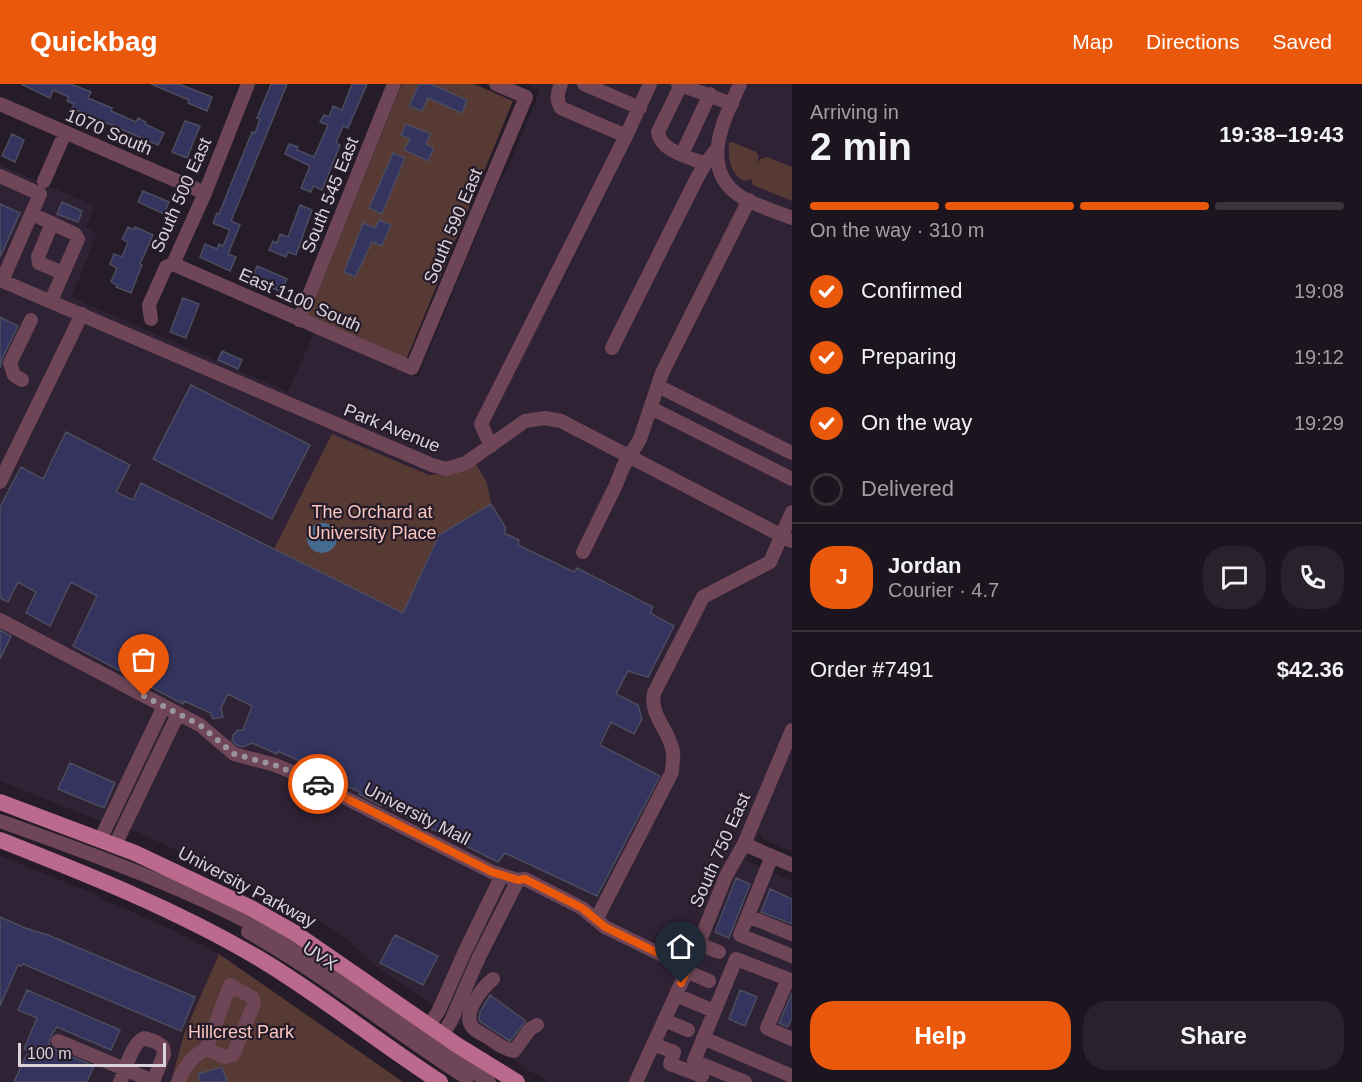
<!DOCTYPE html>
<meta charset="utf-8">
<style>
:root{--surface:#1c151f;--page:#29222c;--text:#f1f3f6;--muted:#a09fa4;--line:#3a343d;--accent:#ea580c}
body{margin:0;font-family:Helvetica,sans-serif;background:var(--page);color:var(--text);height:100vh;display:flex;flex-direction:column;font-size:22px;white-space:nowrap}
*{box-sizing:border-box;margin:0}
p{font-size:20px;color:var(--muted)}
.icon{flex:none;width:33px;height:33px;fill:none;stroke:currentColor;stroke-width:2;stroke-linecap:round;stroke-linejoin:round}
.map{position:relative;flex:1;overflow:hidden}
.panel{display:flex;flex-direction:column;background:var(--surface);width:570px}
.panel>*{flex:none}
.scale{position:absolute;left:18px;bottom:15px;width:148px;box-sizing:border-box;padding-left:6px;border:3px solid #dad3dc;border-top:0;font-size:16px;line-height:21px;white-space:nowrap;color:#dad3dc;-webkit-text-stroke:4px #261c29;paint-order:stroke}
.pin{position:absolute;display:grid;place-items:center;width:51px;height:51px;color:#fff;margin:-62px -26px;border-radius:50% 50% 50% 0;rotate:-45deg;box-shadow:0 0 6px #0007}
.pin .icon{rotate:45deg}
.courier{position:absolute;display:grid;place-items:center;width:60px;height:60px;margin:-30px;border:4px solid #ea580c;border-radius:50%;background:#fff;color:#222;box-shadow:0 2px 8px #0007}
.head em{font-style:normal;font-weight:700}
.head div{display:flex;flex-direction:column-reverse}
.head{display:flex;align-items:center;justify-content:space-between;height:102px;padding:0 18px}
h1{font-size:39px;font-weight:700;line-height:45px}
.bar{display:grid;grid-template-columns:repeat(4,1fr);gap:9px 6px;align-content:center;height:72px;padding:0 18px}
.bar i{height:8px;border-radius:4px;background:var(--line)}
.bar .current{background:var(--accent)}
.bar p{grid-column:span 4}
.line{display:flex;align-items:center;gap:15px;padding:0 18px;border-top:2px solid var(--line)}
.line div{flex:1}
.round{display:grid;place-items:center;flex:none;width:63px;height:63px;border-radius:24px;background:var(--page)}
ol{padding:0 18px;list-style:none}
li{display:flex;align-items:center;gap:18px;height:66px}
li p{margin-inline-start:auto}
li .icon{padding:6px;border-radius:50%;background:var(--accent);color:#fff;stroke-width:4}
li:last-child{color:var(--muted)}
li i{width:33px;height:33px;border:3px solid var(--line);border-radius:50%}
.button{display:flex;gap:12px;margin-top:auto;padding:12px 18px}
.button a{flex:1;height:69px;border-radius:24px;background:var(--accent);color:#fff;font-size:24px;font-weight:700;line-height:69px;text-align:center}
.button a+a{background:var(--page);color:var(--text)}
header{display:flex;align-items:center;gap:36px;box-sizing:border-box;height:84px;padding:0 30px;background:var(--accent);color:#fff}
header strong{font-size:28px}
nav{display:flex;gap:33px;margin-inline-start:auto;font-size:21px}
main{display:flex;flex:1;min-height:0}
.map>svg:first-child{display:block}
.built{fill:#302235}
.green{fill:#583a35}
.water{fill:#456b90}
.building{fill:#35345e;stroke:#4b4c5e;stroke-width:1.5}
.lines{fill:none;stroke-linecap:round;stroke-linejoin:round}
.minor{stroke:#6e4657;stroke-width:14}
.major{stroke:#bb698d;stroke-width:16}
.done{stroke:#9b939d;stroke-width:6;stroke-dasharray:0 10.8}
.route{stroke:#ea580c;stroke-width:8}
.labels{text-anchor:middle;stroke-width:4.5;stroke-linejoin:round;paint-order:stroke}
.street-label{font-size:18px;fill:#dad3dc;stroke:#261c29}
.park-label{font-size:18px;fill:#fcc7bf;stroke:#261c29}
</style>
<header>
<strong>Quickbag</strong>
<nav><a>Map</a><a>Directions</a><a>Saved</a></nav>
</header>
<main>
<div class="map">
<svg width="792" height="998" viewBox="0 0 792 998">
<rect width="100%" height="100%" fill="#261c29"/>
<path class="built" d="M 530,0 L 792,0 L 792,768 L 763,755 L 760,749 L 746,777 L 792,797 L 792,988 L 788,998 L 549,998 L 528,986 L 471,945 L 462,941 L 374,881 L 346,854 L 307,829 L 277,817 L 254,803 L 131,745 L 104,734 L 100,737 L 0,697 L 0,81 L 95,122 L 86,144 L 97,150 L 71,213 L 288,308 L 314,248 L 418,293 L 495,107 L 509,81 L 540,7 L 529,1 Z
M 0,772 L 97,811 L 102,815 L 173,846 L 219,870 L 184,950 L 171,998 L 0,998 Z"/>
<path class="green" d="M 402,0 L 474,0 L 513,17 L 406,276 L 307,234 Z
M 732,58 L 756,68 L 759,73 L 751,94 C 755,86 756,74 767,73 L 792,83 L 792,117 L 753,101 L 751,95 L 745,97 C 730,91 728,74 729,59 Z
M 332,350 L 429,391 L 453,389 L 476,380 L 487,399 L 491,420 L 439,452 L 403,529 L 274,465 Z
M 219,870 L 403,998 L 171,998 L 184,950 Z"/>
<path class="water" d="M307 454a15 15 0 1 1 30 0a15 15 0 1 1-30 0Z"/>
<path class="building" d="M 21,0 L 71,0 L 91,8 L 88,14 L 112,24 L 111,27 L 136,38 L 138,34 L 146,38 L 145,40 L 164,49 L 158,61 L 72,24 L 74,20 L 67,17 L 69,13 L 53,6 L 50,14 Z
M 151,0 L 179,0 L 212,13 L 207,27 L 188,19 L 189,16 Z
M 271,0 L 287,0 L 231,137 L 240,141 L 228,170 L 236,173 L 230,187 L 200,173 L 205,160 L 217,165 L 219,160 L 223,162 L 230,146 L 213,139 L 217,129 L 219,130 L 252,48 L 255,49 L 260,35 L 257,34 Z
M 352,0 L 367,0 L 348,44 L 343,42 L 336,59 L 340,61 L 322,106 L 313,102 L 311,108 L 301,104 L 310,82 L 285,70 L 289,60 L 298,63 L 297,66 L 314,73 L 328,41 L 320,38 L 324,31 L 329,33 L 333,22 L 342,26 Z
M 419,0 L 431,0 L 467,16 L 462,29 L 428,14 L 422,27 L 409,22 Z
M 185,37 L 200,42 L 187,74 L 172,68 Z
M 406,40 L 431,50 L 426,60 L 434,64 L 428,77 L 404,66 L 410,55 L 401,51 Z
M 12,50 L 24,56 L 15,78 L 2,72 Z
M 393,69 L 405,74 L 382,130 L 369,124 Z
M 143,107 L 169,118 L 164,130 L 138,118 Z
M 62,118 L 82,127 L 78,138 L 57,130 Z
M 0,120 L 20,129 L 0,173 Z
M 300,121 L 312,126 L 296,171 L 288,168 L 286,173 L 269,166 L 273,157 L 277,159 L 280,150 L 288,153 Z
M 379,136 L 391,141 L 382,162 L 372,158 L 355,193 L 344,188 L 363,139 L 375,144 Z
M 128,143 L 134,146 L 135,143 L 153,151 L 140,180 L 142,181 L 131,209 L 116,203 L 117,201 L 111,198 L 117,184 L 110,180 L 114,170 L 122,173 L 128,158 L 122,155 Z
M 257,182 L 287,195 L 281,208 L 252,195 Z
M 183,214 L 199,220 L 186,254 L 170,248 Z
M 0,233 L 18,242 L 2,275 L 0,284 Z
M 222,267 L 242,276 L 238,285 L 218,276 Z
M 191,301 L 310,361 L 272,435 L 153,375 Z
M 66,348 L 130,381 L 116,408 L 133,416 L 141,399 L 403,529 L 439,451 L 491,420 L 506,444 L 504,449 L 519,456 L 518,461 L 574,488 L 577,484 L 653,523 L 650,529 L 674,542 L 648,593 L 628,587 L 616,610 L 638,621 L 642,635 L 634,650 L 611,638 L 600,661 L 660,692 L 597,812 L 505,769 L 498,778 L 382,720 L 381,722 L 366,714 L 359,710 L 360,708 L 337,698 L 338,695 L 278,667 L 277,670 L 252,659 L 243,663 L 238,662 L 232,657 L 233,651 L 238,646 L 243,646 L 252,622 L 228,610 L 221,624 L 223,633 L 213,635 L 211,629 L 184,617 L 183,620 L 73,562 L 97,512 L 71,498 L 50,542 L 26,529 L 36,508 L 18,498 L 8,518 L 0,514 L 0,423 L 21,383 L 43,395 Z
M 0,546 L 11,552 L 0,575 Z
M 70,679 L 115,699 L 104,724 L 58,705 Z
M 736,794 L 750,800 L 729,854 L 715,848 Z
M 770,805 L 792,815 L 792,840 L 761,828 Z
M 0,833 L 25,844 L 48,851 L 195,913 L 181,947 L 23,880 L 21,882 L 18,881 L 0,922 Z
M 395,851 L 438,872 L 423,901 L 380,879 Z
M 27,906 L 120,946 L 111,966 L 57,943 L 50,953 L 49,961 L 54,965 L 94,982 L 87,998 L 14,998 L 28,967 L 24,965 L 37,934 L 18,926 Z
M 740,906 L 757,913 L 745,942 L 729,935 Z
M 792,909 L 792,933 L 788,943 L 779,939 Z
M 490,911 L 526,937 L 510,957 L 482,939 L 479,936 L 480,928 Z
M 222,983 L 227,998 L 200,998 L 198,990 Z"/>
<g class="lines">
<path class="minor" d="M 561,0 C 557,8 556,16 561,24 L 626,52
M 584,0 L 640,24
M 678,0 L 732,20
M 740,0 C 725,34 699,81 737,110 C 752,121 775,127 792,134
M 681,1 L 658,48 C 660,67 689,73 705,80
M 0,20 L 205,109
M 682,70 L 710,10
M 0,92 L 40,110 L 2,197
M 44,97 L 65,49
M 32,130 L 75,150 L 78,155 L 51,217
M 52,139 L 38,173 L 39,179 L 63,189
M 173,180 L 412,284 L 526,13 L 496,0
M 0,196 L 432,381 L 446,385 L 466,379 L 525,337 L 545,334 L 561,337 L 792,457
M 151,235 L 149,221 L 166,183 L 173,180 L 205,109 L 248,0
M 299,236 L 394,0
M 612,264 L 696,96 L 705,80 L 716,66
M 22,296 L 14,291 L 10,279 L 31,236
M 658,302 L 792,369
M 651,324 L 792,395
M 491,362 L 481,340 L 626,52 L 650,0
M 0,398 L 82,230
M 583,468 L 616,401 L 623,383 L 640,355 L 662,289 L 749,116
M 0,536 L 200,641 L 234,670 L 275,681 L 302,692 L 492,788 L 518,796 L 525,795 L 582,824 L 605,843 L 664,872 L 679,873 L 695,869
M 0,737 C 100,773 199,808 292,862 C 361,902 423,954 489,998
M 100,756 L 164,622
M 744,760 L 792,781
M 115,761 L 178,630
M 772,772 L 740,851 L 792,872
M 748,832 L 792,850
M 596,836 L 672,688 C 672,682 674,674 673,668 C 670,647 649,631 654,609 L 703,513 L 770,478 L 792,428
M 248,848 C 325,891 393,947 467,994
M 699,860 L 719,868
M 686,887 L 709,897
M 493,895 C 482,904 461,930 473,944 C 477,948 484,951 489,954 C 497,960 504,965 514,967 L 530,945 L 537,941
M 792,897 L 788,895 L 767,944 L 792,955
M 676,911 L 714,927
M 664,936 L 688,946
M 422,950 L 438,928 L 466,865 L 502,791
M 703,954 L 792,992
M 58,957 L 153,997
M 438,958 L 451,937 L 479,873 L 518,796
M 653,960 L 674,968 L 670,980 L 702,992
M 120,998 C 126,986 131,960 144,954 L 156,958 L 163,963 L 164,970 L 153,998
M 178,998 C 184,983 192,972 206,965 L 225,973 L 233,971 L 254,920 L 253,914 L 230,901 L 206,965
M 636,998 L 695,869 L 726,792 L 744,760 L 792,646
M 745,998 L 694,977 L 736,875 L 788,895"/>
<path class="major" d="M 0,718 L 135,769 L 251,824 L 295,849 L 457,961 L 517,998
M 0,756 C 89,791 177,826 260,875 C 322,912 379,959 440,998"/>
</g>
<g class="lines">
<path class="done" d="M 144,612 L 200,641 L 234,670 L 275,681 L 318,700"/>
<path class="route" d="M 318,700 L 492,788 L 518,796 L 525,795 L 582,824 L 605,843 L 664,872 L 679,873 L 694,869 L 681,899"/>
</g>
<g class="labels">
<g class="street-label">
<text transform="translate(109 48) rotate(23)" y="6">1070 South</text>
<text transform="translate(181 111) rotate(-66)" y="6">South 500 East</text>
<text transform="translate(330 111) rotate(-68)" y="6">South 545 East</text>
<text transform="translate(453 142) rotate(-67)" y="6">South 590 East</text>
<text transform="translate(300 216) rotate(24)" y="6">East 1100 South</text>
<text transform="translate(392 344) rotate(22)" y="6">Park Avenue</text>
<text transform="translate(417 730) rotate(27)" y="6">University Mall</text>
<text transform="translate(720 766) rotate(-66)" y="6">South 750 East</text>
<text transform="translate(247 803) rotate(28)" y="6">University Parkway</text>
<text transform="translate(320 872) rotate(34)" y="6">UVX</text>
</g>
<g class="park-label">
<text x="372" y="434">The Orchard at<tspan x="372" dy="21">University Place</tspan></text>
<text x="241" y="954">Hillcrest Park</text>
</g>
</g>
</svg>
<div class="scale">100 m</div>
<div class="pin" style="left:144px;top:612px;background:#ea580c"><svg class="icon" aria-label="bag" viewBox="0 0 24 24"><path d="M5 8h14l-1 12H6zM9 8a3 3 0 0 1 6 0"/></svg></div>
<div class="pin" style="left:681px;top:899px;background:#1f2937"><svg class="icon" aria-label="home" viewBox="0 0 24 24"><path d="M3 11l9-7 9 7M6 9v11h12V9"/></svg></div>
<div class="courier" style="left:318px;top:700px"><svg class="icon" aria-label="car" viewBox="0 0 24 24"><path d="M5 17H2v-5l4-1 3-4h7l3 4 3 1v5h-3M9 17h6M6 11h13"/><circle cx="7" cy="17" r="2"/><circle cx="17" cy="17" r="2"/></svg></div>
</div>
<section class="panel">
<div class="head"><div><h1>2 min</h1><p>Arriving in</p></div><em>19:38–19:43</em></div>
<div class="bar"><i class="current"></i><i class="current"></i><i class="current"></i><i></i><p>On the way · 310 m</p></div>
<ol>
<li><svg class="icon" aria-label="check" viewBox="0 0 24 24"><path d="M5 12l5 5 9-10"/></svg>Confirmed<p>19:08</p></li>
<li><svg class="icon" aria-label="check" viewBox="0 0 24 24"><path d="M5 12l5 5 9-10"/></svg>Preparing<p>19:12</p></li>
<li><svg class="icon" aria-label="check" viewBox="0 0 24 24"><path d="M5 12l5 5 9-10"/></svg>On the way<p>19:29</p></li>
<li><i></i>Delivered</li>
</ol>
<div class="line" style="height:108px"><b class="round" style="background:var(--accent);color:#fff">J</b><div><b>Jordan</b><p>Courier · 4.7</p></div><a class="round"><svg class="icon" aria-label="chat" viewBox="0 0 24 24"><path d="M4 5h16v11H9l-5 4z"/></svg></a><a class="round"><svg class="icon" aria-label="phone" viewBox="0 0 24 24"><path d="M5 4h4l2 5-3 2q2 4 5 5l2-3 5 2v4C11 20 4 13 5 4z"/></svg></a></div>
<div class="line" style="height:78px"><div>Order #7491</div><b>$42.36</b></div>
<div class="button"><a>Help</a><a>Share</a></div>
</section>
</main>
